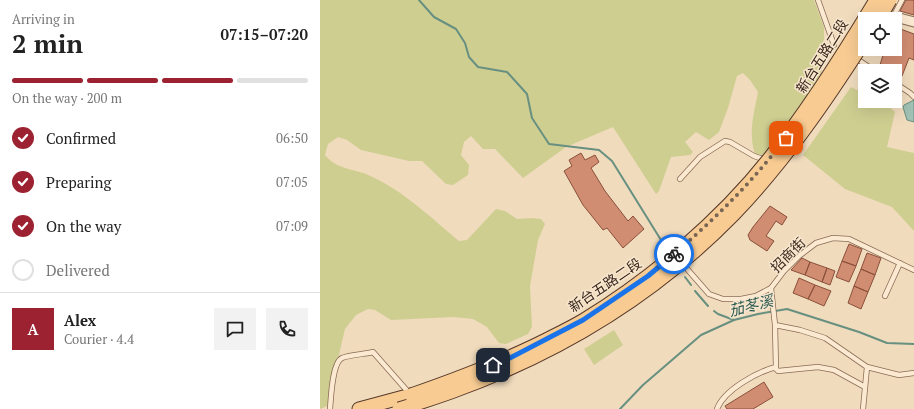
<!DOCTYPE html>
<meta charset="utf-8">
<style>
:root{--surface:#fff;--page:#f2f2f2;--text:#222;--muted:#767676;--line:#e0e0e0;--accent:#9c2232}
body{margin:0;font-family:"PT Serif","Noto Sans TC",serif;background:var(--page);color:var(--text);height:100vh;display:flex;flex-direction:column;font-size:15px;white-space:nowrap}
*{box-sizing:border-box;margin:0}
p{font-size:13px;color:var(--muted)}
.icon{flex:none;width:22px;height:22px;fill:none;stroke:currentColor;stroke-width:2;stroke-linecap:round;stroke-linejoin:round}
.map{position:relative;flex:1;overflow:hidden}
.sheet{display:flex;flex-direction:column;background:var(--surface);width:320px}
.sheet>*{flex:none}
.buttons{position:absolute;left:538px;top:12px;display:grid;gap:8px}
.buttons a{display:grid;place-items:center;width:44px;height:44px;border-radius:0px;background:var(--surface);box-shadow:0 4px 16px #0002;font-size:20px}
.pin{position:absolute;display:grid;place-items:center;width:34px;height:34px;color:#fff;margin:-17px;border-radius:8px;box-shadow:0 2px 6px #0006}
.courier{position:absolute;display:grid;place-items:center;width:40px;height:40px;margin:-20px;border:3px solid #1a73e8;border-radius:50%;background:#fff;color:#222;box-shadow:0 1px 5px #0007}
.summary em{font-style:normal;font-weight:700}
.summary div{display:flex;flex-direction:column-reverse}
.summary{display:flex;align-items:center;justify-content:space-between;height:68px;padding:0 12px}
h1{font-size:26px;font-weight:700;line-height:30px}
.bar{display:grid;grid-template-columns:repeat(4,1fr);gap:6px 4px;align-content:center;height:48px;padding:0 12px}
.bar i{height:5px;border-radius:3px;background:var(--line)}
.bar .active{background:var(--accent)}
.bar p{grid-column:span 4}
.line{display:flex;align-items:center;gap:10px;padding:0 12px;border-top:1px solid var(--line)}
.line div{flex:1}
.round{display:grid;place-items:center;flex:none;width:42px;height:42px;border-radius:0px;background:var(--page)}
ol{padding:0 12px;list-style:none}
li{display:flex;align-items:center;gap:12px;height:44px}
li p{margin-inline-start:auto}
li .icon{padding:4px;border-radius:50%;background:var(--accent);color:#fff;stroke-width:4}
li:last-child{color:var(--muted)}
li i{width:22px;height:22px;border:2px solid var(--line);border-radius:50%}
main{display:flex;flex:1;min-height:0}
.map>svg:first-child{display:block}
.green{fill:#cfce91}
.water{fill:#a1c1b4;stroke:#689081}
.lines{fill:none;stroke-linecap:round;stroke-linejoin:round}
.stream{stroke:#689081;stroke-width:2}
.building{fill:#d18d71;stroke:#8a4f3a}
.lane-casing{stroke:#896a55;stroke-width:6}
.street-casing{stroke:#896a55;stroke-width:11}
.primary-casing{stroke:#57392a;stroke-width:15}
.lane{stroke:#fbe9d1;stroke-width:4.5}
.street{stroke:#fbe9d1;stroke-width:9}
.primary{stroke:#f7cb92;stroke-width:13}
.primary-bridge-casing{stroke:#57392a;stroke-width:15;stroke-linecap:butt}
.primary-bridge{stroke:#f7cb92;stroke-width:13}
.done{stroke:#786554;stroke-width:4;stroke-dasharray:0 7.2}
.route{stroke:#1a73e8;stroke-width:5}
.labels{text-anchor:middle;stroke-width:3;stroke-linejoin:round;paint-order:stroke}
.street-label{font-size:14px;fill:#38251b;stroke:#f7e6cd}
.water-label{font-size:15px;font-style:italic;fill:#295950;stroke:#f7e6cd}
</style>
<main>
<section class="sheet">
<div class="summary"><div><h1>2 min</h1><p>Arriving in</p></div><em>07:15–07:20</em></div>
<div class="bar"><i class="active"></i><i class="active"></i><i class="active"></i><i></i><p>On the way · 200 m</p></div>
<ol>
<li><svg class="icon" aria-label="check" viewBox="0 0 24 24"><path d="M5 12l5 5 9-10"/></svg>Confirmed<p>06:50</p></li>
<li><svg class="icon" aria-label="check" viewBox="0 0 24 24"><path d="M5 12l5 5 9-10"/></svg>Preparing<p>07:05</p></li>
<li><svg class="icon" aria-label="check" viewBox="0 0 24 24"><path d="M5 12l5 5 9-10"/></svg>On the way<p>07:09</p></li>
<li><i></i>Delivered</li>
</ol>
<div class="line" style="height:72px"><b class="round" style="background:var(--accent);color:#fff">A</b><div><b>Alex</b><p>Courier · 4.4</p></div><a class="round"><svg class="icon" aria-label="chat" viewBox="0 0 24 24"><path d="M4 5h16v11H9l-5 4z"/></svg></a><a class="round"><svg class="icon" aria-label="phone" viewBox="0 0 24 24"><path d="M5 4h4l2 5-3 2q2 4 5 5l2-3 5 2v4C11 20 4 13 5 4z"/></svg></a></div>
</section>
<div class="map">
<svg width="594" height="409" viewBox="0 0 594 409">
<rect width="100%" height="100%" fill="#f0dbbd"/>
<path class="green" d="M 0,0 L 494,0 L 504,27 L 504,39 L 499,56 L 502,65 L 501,77 L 478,112 L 443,155 L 435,154 C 428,133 434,113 438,92 L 430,80 L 423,73 L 417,76 L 408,108 L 399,132 L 389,140 L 376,132 L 365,142 L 373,152 L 370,155 L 351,157 L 339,191 L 336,194 L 293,127 L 246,147 L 203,178 L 175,149 L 163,149 L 151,136 L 144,142 L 141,155 L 149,165 L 148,175 L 133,185 L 126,184 L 102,161 L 89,161 L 41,150 L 27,140 L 18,137 L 8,144 L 5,155 C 15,168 32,169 46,174 C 82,189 110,217 139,241 L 147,240 L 176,209 L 185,211 L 197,219 L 212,218 L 221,219 L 225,224 L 218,240 L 210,286 L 212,327 L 208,334 L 186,344 L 179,343 L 167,327 L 153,319 L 134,317 L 71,320 L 55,310 L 48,309 L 36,315 L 25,329 L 7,406 L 0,409 Z
M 531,87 L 545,94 L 545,101 L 562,101 L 575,112 L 567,147 L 594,153 L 594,231 L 572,207 L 525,189 L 483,155 Z
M 294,330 L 303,345 L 274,365 L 264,349 Z"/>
<path class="water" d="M 594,100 L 594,122 L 587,120 L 583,107 L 584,105 Z"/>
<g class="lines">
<path class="stream" d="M 99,0 L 114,17 L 136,29 L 145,43 L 149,57 L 158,67 L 187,72 L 207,94 L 212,118 L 229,144 L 279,150 L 292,161 L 349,253
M 365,277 L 371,285
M 375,291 L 388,306
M 394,311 L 398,314 L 414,320
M 300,409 L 323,385 L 381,335 L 414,320 L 438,314 L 467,309 L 539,332 L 567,343 L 594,344"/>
</g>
<path class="building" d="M 586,0 L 594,0 L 594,15 L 580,11 Z
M 575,27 L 594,34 L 594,60 L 589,58 L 582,76 L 575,74 L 575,71 L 567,71 L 559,68 L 565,49 L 575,49 Z
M 261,153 L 265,160 L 275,155 L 279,162 L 271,168 L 285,191 L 308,221 L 313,216 L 324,229 L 303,248 L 287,228 L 283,230 L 263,205 L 244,171 L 252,166 L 249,160 Z
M 450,206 L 467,217 L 462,225 L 456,221 L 446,236 L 454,241 L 447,251 L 430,240 L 428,235 L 433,227 Z
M 529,244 L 542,249 L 536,266 L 522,261 Z
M 547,253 L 561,258 L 555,275 L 541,269 Z
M 482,258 L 490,262 L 485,275 L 471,270 Z
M 522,261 L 536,266 L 529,282 L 516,277 Z
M 490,262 L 507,268 L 502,282 L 485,275 Z
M 507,268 L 515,271 L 510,285 L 502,282 Z
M 541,269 L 555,275 L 548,292 L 534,286 Z
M 479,278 L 495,285 L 488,299 L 473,293 Z
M 495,285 L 511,291 L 504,306 L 488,299 Z
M 534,286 L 548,292 L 541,309 L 528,303 Z
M 444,382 L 453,397 L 433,409 L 407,409 L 405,406 Z"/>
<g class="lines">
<defs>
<path id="lane" d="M 498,0 L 514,45
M 573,17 L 582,0
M 540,61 L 555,71
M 575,83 L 590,93 L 594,97
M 360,179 L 380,157 L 405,141 L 410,142 L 434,156 L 446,160
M 368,270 L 389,294 L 403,299 L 421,299 L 436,296 L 451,288 L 464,271 L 479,256 L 496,243 L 513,238 L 529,239 L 594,270
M 451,288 L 455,325 L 456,369 L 458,371 L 498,367 L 514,370 L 545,387
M 565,296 L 580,263
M 455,325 L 480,330 L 505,338 L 547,367 L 579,375 L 594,373
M 10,409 C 11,398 12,363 22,358 C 28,355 46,354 53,352 L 90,394
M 397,409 C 404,390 437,372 456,367
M 543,409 L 547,367"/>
<path id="street" d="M 568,15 L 594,22"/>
<path id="primary" d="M 39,409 L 91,395"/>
</defs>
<use href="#lane" class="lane-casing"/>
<use href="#street" class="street-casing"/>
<use href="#primary" class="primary-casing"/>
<use href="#lane" class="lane"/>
<use href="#street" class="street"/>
<use href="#primary" class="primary"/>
<defs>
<path id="primary-bridge" d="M 559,19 L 570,0
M 91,395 C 140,378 188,360 234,336 C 244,331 254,326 264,320 C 331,279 400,221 449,159 C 489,109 523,55 556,0
M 79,409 C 96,404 114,398 131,392 C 237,354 335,295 414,214 C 464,162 506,101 545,40"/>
</defs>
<use href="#primary-bridge" class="primary-bridge-casing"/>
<use href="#primary-bridge" class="primary-bridge"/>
</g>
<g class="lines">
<path class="done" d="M 354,254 C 395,219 433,181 466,138"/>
<path class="route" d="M 173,365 L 186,360 L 263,320 L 328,276 L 354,254"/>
</g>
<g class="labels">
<g class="street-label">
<text transform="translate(502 56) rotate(-58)" y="5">新台五路二段</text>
<text transform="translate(468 255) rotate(-45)" y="5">招商街</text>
<text transform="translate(285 285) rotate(-34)" y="5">新台五路二段</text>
</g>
<g class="water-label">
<text transform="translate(431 306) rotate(-14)" y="5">茄苳溪</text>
</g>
</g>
</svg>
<div class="buttons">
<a><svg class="icon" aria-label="locate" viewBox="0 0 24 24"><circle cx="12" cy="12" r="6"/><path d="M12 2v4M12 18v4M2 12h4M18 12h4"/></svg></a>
<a><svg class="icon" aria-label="layers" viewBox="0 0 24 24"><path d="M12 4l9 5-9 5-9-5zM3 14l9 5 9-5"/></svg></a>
</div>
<div class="pin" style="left:466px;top:138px;background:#ea580c"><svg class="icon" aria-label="bag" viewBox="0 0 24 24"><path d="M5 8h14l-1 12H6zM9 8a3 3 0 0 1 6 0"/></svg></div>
<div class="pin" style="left:173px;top:365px;background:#1f2937"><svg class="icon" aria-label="home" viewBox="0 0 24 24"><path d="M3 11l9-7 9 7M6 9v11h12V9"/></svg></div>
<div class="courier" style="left:354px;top:254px"><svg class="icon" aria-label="bike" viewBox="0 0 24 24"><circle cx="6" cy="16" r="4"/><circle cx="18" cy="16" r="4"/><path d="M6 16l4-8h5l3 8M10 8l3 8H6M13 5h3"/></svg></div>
</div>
</main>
